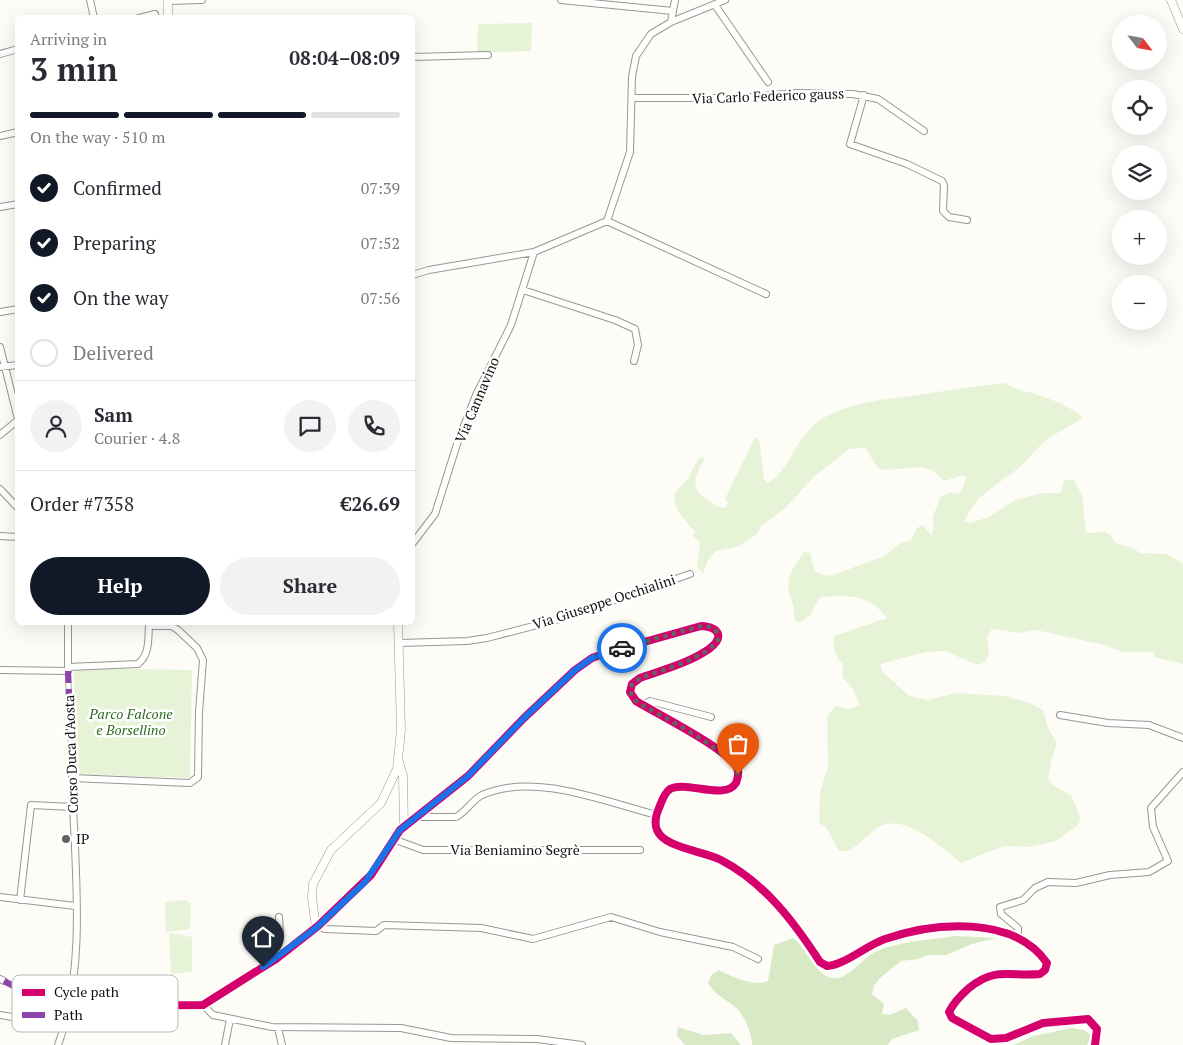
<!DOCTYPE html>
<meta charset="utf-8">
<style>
:root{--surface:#fff;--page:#f2f2f3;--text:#2b2b33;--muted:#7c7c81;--line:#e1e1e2;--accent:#111827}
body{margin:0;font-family:"PT Serif",serif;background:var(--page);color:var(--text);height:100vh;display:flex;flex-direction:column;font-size:19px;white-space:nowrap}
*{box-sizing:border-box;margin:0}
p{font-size:16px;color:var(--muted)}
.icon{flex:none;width:28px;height:28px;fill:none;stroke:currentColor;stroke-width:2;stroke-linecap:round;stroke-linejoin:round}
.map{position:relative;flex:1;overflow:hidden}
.details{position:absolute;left:15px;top:15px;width:400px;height:610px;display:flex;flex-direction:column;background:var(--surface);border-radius:8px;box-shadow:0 5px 20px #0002}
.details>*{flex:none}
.needle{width:32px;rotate:121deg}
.fabs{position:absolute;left:1112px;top:15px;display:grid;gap:10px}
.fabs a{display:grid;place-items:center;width:55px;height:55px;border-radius:50%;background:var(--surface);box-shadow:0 5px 20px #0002;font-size:25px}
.pin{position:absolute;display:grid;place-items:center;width:42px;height:42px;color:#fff;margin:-51px -21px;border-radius:50% 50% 50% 0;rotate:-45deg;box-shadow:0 0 5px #0007}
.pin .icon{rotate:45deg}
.courier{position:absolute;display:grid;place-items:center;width:50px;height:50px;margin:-25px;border:4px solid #1a73e8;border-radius:50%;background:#fff;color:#222;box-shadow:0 1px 6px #0007}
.overview em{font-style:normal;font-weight:800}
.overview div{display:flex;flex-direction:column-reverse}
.overview{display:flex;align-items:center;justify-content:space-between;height:85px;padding:0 15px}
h1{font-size:32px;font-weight:800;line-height:38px}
.bar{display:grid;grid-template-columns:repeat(4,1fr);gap:8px 5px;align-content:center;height:60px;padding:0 15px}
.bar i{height:6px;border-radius:4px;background:var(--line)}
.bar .current{background:var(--accent)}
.bar p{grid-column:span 4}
.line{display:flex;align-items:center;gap:12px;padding:0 15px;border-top:1px solid var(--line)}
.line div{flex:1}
.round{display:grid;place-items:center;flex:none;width:52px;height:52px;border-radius:26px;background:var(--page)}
ol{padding:0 15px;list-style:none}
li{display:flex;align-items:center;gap:15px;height:55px}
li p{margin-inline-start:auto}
li .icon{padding:5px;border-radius:50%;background:var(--accent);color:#fff;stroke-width:4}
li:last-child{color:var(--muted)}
li i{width:28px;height:28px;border:2px solid var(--line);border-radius:50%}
.button{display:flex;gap:10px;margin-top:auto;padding:10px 15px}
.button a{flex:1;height:58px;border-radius:30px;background:var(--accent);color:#fff;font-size:20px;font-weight:800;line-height:58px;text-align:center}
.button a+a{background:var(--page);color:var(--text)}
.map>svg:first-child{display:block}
.green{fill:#e7f3d7}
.forest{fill:#d8eac5}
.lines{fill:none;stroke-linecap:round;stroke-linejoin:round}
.pedestrian-tunnel{stroke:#dad9d4;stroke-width:4.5;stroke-dasharray:4.5 2;stroke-linecap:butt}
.pedestrian-casing{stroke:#979795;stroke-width:6}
.minor-casing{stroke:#979795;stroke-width:8}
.tertiary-casing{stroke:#979795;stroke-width:9}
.pedestrian{stroke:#fffffe;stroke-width:4.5}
.minor{stroke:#fffffe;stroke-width:6}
.tertiary{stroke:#fffffe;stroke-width:8}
.quiet{stroke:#8e44ad;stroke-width:6;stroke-dasharray:12 6;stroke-linecap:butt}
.cycleway-casing{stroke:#fff;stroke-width:11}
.cycleway{stroke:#d6006c;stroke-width:8}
.done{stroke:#646362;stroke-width:5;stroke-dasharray:0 9}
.route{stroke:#1a73e8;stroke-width:6}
.poi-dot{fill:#646362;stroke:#fff;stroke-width:2}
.labels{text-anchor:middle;stroke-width:5;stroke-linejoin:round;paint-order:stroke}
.street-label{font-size:14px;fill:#111;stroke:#fff}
.park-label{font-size:14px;font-style:italic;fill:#2f6b1f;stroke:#fff}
.poi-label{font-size:14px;fill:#111;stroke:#fff;text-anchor:start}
.key{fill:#fff;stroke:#b8b8b8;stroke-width:1}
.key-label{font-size:14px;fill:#111}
</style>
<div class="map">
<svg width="1183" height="1045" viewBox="0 0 1183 1045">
<rect width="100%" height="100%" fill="#fdfcf7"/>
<path class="green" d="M 532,23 L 531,51 L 477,53 L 478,24 Z
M 1006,383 C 1019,392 1025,390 1038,395 C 1054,400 1071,407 1083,418 C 1069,427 1050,435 1038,448 C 1030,455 1025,463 1016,470 C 998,485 973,496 965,521 L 970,523 L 989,517 L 1015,500 L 1044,493 L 1061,493 L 1064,480 L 1074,480 L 1082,495 L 1086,533 L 1105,532 L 1109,534 L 1117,544 L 1130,547 L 1141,553 L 1167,554 L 1183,564 L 1183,664 L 1154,657 L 1154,652 L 1122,652 L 1105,645 L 1036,630 L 1019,633 L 992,629 L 987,637 L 989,654 L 985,662 L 977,665 L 945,651 L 927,652 L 880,664 L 883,672 L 909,696 L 928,700 L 956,693 L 1004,696 L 1030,703 L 1043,710 L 1048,728 L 1057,743 L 1051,761 L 1048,778 L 1053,785 L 1071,795 L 1081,819 L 1077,826 L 1056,841 L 1030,847 L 1004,846 L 961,863 C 943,849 908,814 881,826 C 869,832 860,845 848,851 L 839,851 L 826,827 L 819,823 L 820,792 L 828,767 L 827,716 L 836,706 L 848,709 L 860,705 L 852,688 L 842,677 L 843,664 C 835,659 832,644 834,636 L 887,618 C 868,593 849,596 820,597 L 810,615 L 799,623 L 794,620 C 795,610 793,605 790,596 C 784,579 794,566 804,552 L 810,553 L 815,572 L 827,576 L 836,574 L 884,556 L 899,544 L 911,540 L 917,528 L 923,525 L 931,535 L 934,529 L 933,517 L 940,497 L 952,492 L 958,494 L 963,489 L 966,477 L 964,475 L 944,481 L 932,470 L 921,467 L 884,470 L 878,468 L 865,448 L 849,449 L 814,477 L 784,509 L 762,525 L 756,535 L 737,547 L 716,551 L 708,560 L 703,574 L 697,567 L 700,542 L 693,536 L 695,532 C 688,523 670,507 675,494 C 678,488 684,484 688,479 C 692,472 694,465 699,458 L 703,457 L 704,460 C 695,475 689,489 708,500 C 714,504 719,508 726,508 L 728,503 L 725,499 L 755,437 L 759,440 L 764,479 L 768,483 C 791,468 793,443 814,425 C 843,401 884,400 919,395 C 948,390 977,386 1006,383 Z
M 74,668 L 192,670 L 190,778 L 76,774 Z
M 186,900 L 191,904 L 190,929 L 166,932 L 165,902 Z
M 169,933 L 192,937 L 192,972 L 171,974 Z"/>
<path class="forest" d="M 955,936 L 996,938 L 972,944 L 946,955 L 927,955 L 919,959 L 901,961 L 879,979 L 874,986 L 872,994 L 884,1004 L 882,1014 L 890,1015 L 906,1008 L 918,1021 L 919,1030 L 892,1039 L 888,1045 L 752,1045 C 752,1033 744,1014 734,1006 C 725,999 714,994 708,983 L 712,974 L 719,970 C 732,977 754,987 768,981 L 774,945 L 793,938 C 804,944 816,977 833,978 C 849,980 862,958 875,952 C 899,941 929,940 955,936 Z
M 678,1027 L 704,1035 L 731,1033 L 741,1045 L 685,1045 L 677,1036 Z
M 1072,1028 L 1084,1030 L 1091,1035 L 1087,1045 L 1014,1045 L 1033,1036 Z"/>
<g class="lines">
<path class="pedestrian-tunnel" d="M 53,1007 L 65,1013"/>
<defs>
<path id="pedestrian" d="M 68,671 L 72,778
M 4,981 L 53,1007"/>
<path id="minor" d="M 90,0 L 94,18
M 561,0 L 673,11
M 168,1 L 202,0
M 715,5 L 768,82
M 139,18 L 155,14
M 671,22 L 725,0
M 0,54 L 18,49
M 412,57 L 488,55
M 864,95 L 850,144 L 907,164 L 942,181 L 944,185 L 943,211 L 949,217 L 967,220
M 632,98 L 741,98 L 797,93 L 853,94 L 878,99 L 924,131
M 0,136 L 18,132
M 0,207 L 18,204
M 607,221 L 766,294
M 412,275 L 429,270 L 534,252 L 607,221 L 630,152 L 632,77 L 636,56 L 651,34 L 671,22 L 675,0
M 523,290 L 615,320 L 635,329 L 638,345 L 634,361
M 0,312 L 18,309
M 0,347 L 18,419
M 0,367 L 18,365
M 0,435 L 18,420
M 0,489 L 18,508
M 0,536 L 18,537
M 412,544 L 435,514 L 457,444 L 476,395 L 511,325 L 534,252
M 154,626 L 170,626
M 399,643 L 467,641 L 487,638 L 560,619 L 690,574
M 68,667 L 138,664 C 150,654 148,640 149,625
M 0,670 L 68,671 L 68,622
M 642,705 L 650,701 L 711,717
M 1060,715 L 1108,723 L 1149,725 L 1183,738
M 416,817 L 456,817 C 466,812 472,800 482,795 C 533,772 603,801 653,814
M 393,839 L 423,850 L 640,850
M 0,897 L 75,906
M 20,900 L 31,805 L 73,807
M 318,926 L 325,929 L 376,931 L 384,925 L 481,928 L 533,939 L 611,917 L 660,932 L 733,947 L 758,959
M 1015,936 L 1018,933 L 1018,928 L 1001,914 L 1000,907 L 1023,900 L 1035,888 L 1048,882 L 1076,883 L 1110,875 L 1149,872 L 1168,861 L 1153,827 L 1151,808 L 1183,772
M 276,959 L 273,953 L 280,935 L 279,917
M 0,979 L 4,981
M 203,1005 L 213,1015 L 272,1027 L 401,1028 L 451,1038 L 537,1039 L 582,1045
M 70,1006 L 203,1005 L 276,959 L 316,928
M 0,1015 L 65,1026
M 278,1028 L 282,1045
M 58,1045 C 88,966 74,862 72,778 L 190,783 L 198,777 L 199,712 L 203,660 L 197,648 L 178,630 L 165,622
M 225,1045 L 230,1019"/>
<path id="tertiary" d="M 168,0 L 168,18
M 1171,0 L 1183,29
M 399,762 L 403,776 L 404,827
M 316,928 L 371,875 L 400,830 L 468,776 L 524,718 L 575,670 L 592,658 L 612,651 L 701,626 C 719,627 725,637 709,649 C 689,663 662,670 640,678 L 632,684 L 630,692 L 636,701 C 657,714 728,749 737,768 C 739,772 738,778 736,783 C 725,801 685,780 670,789 C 664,793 662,801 659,808 C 656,815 654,823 657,830 C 664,848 704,851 721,860 C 765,883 794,922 820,962 L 827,966 C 843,966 867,945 885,939 C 934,922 1014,915 1047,963 L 1045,970 L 1040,974 C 1010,977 996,966 969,988 C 961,995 954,1002 949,1012 L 952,1018 L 991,1039 L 1006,1038 L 1043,1023 L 1088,1019 L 1097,1029 L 1095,1045
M 316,928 L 312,897 L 313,884 L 331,850 L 381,803 L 397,769 L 401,730 L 398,622"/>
</defs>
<use href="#pedestrian" class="pedestrian-casing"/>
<use href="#minor" class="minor-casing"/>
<use href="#tertiary" class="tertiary-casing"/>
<use href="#pedestrian" class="pedestrian"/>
<use href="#minor" class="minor"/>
<use href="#tertiary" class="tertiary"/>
<path class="quiet" d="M 68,671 L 72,778
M 4,981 L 68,1015"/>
<defs>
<path id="cycleway" d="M 70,1006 L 203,1005 L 276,959 L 318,926 L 371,875 L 400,830 L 468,776 L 524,718 L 575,670 L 592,658 L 612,651 L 701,626 C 719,627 725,637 709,649 C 689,663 662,670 640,678 L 632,684 L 630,692 L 636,701 C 657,714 728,749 737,768 C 739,772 738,778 736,783 C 725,801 685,780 670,789 C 664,793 662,801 659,808 C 656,815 654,823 657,830 C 664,848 704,851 721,860 C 765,883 794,922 820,962 L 827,966 C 843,966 867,945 885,939 C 934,922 1014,915 1047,963 L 1045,970 L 1040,974 C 1010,977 996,966 969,988 C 961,995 954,1002 949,1012 L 952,1018 L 991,1039 L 1006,1038 L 1043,1023 L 1088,1019 L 1097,1029 L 1095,1045"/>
</defs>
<use href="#cycleway" class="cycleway-casing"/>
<use href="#cycleway" class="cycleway"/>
</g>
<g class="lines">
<path class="done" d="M 622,648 L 701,626 L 711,627 L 716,630 L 718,640 C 705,659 661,670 640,678 L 632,684 L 630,692 L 636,701 C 659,716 732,750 738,774"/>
<path class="route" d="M 263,967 L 316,928 L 365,882 L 400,830 L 468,776 L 524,718 L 575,670 L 592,658 L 622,648"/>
</g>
<circle class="poi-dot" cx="66" cy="839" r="5"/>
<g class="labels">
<g class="street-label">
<text transform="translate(768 96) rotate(-2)" y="5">Via Carlo Federico gauss</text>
<text transform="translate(477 400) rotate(-67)" y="5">Via Cannavino</text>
<text transform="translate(604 602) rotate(-18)" y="5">Via Giuseppe Occhialini</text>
<text transform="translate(71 754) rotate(-92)" y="5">Corso Duca d'Aosta</text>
<text x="515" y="855">Via Beniamino Segrè</text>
</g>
<g class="park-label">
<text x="131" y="719">Parco Falcone<tspan x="131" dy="16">e Borsellino</tspan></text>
</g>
<g class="poi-label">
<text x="76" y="844">IP</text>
</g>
</g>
<rect x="12" y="975" width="166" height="57" rx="8" class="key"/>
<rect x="22" y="989" width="23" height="7" fill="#d6006c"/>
<rect x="22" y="1012" width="23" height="6" fill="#8e44ad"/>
<g class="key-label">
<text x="54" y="997">Cycle path</text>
<text x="54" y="1020">Path</text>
</g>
</svg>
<div class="fabs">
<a><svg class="needle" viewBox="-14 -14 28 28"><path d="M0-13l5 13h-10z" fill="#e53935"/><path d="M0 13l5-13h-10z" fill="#7c7c81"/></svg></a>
<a><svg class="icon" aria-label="locate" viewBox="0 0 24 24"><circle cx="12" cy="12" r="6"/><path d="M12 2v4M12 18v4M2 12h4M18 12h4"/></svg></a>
<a><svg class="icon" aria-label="layers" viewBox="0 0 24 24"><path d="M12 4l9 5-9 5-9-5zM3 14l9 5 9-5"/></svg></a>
<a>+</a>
<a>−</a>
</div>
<div class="pin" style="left:738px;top:774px;background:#ea580c"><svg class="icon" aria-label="bag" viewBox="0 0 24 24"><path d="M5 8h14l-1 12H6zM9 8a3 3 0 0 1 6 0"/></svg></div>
<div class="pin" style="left:263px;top:967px;background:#1f2937"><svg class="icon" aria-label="home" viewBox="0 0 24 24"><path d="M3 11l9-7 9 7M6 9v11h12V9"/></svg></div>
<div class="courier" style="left:622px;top:648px"><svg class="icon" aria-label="car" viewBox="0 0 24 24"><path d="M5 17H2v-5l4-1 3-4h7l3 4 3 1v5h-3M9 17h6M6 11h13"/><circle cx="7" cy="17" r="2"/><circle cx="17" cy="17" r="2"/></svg></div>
<section class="details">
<div class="overview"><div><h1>3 min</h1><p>Arriving in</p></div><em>08:04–08:09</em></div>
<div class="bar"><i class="current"></i><i class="current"></i><i class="current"></i><i></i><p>On the way · 510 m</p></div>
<ol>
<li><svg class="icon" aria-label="check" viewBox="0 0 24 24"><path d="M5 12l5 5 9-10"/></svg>Confirmed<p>07:39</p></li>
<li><svg class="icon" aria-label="check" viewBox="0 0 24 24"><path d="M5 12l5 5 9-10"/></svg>Preparing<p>07:52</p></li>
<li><svg class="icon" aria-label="check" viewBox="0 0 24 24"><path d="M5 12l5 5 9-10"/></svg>On the way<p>07:56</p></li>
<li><i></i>Delivered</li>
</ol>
<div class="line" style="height:90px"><a class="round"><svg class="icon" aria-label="person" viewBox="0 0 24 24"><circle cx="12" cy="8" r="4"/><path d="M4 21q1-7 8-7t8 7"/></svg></a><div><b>Sam</b><p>Courier · 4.8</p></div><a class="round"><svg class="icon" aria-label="chat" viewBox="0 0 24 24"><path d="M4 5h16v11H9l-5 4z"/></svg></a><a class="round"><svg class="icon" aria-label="phone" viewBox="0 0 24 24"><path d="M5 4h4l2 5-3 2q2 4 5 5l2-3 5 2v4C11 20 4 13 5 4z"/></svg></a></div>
<div class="line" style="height:65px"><div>Order #7358</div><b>€26.69</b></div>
<div class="button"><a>Help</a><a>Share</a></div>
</section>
</div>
